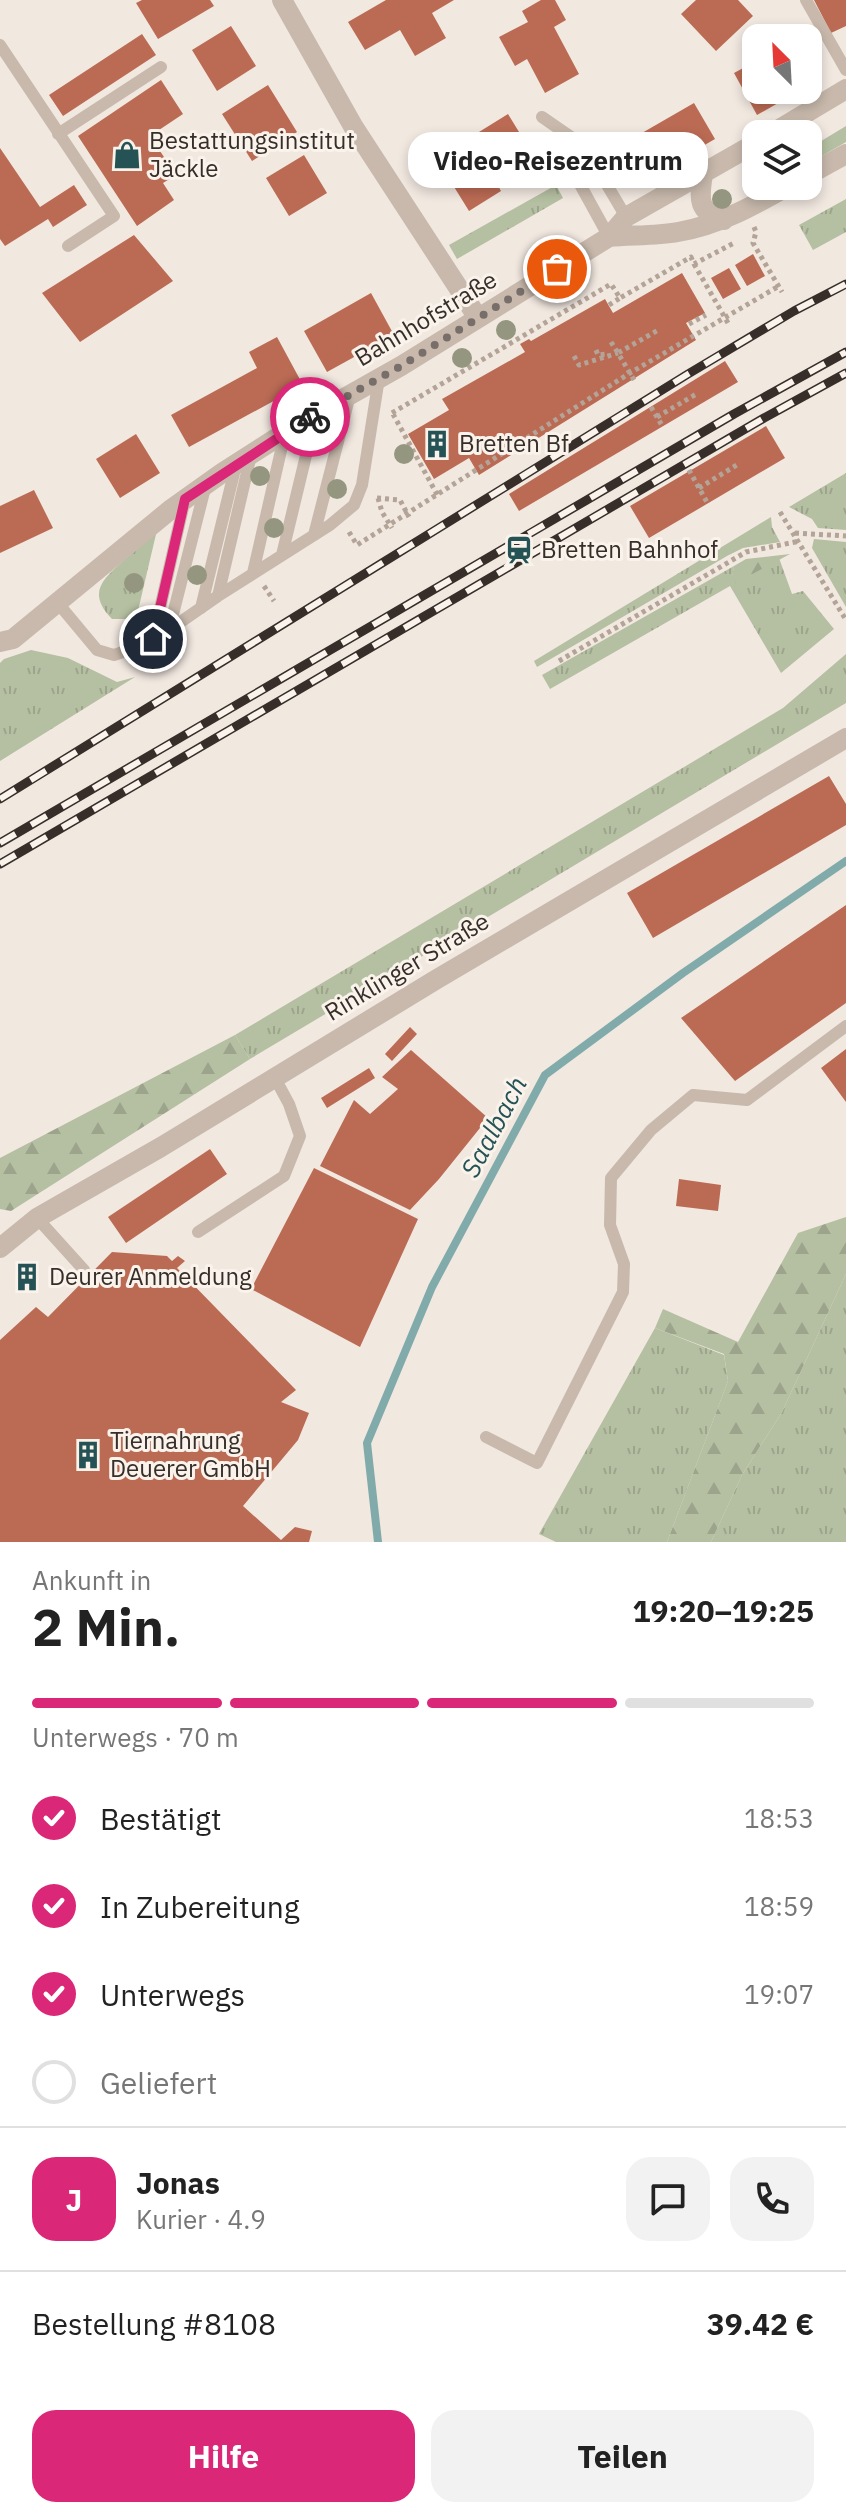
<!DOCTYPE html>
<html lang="de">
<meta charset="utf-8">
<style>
:root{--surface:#fff;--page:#f2f2f2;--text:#222;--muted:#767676;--line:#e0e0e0;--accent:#db2777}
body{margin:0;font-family:"IBM Plex Sans",sans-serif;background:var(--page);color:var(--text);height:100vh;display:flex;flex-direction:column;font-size:30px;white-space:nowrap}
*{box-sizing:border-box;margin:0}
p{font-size:26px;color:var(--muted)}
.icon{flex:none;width:44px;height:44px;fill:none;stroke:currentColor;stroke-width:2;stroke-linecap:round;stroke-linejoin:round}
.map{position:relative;height:1542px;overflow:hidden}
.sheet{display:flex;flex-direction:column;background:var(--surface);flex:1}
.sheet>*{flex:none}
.needle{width:52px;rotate:336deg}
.buttons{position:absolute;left:742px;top:24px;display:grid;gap:16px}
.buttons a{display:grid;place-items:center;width:80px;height:80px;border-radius:16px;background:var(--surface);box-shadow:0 4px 12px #0003;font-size:40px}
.pin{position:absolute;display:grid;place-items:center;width:68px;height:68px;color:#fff;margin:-34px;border:4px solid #fff;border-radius:50%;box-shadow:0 2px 8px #0007}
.courier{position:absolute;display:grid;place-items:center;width:80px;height:80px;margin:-40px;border:6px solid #db2777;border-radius:50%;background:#fff;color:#222;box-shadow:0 2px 10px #0007}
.bubble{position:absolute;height:56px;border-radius:24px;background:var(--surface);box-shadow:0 4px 12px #0003;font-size:26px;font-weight:700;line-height:56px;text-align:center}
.overview em{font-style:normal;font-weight:700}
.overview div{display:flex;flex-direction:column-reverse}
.overview{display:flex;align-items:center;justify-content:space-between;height:136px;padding:0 32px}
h1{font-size:52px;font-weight:700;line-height:60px}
.bar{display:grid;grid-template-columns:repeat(4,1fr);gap:12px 8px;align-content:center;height:96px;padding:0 32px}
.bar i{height:10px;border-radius:6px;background:var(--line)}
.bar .active{background:var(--accent)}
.bar p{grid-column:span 4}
.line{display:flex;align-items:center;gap:20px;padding:0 32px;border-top:2px solid var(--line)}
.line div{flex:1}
.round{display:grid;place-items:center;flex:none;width:84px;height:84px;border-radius:24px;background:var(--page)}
ol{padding:0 32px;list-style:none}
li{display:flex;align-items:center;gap:24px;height:88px}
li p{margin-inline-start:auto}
li .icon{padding:8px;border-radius:50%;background:var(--accent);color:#fff;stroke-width:4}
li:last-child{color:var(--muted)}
li i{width:44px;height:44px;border:4px solid var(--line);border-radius:50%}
.cta{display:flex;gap:16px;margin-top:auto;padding:16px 32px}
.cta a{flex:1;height:92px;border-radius:24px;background:var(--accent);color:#fff;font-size:32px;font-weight:700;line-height:92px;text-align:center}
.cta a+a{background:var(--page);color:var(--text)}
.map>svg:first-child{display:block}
.grass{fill:url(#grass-tufts)}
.forest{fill:url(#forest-firs)}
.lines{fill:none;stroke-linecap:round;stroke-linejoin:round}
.stream{stroke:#81aaab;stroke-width:8}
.building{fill:#bb6b54}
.path{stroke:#b4a397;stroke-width:5;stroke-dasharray:4 4;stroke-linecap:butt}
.lane{stroke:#c8b9ac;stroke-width:12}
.street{stroke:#c8b9ac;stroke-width:20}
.rail-casing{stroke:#372e2a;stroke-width:9}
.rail{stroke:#f9f3ec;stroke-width:6;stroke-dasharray:18;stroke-linecap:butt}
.tree{fill:#94967f}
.done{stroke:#786f6a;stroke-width:8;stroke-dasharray:0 14.4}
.route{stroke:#db2777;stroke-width:10}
.labels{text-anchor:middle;stroke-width:6;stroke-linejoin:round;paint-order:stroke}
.poi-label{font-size:24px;fill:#372e2a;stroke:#f9f3ec;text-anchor:start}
.street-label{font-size:24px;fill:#372e2a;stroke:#f9f3ec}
.water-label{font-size:26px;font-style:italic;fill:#245255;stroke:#f9f3ec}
</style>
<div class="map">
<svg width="846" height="1542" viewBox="0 0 846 1542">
<defs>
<pattern id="grass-tufts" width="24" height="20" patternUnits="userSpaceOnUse" patternTransform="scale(2)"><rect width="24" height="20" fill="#b5bfa1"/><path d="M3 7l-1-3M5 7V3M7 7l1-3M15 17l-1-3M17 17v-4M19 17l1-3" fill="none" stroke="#9ca48b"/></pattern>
<pattern id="forest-firs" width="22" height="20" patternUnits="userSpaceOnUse" patternTransform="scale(2)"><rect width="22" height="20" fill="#b5bfa1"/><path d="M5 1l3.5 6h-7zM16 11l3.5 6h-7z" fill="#9ca48b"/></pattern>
</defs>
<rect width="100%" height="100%" fill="#f1e8e0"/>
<path class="grass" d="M 846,126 L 846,142 L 808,164 L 808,149 Z
M 556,185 L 563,198 L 457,259 L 449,245 Z
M 846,199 L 846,232 L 813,250 L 799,225 Z
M 846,473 L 846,530 L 818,528 L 812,519 L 789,507 Z
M 771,517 L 772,527 L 780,542 L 743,548 L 727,556 L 537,667 L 534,661 Z
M 157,530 L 137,615 L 126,619 L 112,619 C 87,593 102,580 123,561 C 135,551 146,541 157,530 Z
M 814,539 L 846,542 L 846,607 L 812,548 Z
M 779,558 L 792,594 L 803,591 L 834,629 L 781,673 L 730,586 L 550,689 L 542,675 L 734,566 L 731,585 Z
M 31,650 L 68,658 L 117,682 L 135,677 L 0,761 L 0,663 L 4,659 Z
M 846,654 L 846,703 L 250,1059 L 235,1035 L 783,708 Z
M 846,1274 L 846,1542 L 711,1542 L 742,1475 L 782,1412 Z
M 655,1328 L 724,1355 L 728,1381 L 667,1542 L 556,1542 L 539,1534 Z"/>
<path class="forest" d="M 790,554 L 730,586 L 734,566 L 746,559 Z
M 235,1035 L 250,1059 L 11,1211 L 0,1209 L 0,1158 Z
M 846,1217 L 846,1274 L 782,1412 L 742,1475 L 711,1542 L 667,1542 L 728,1381 L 724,1354 L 655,1328 L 663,1309 L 738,1342 L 798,1233 Z"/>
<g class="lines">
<path class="stream" d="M 378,1542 L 367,1443 L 432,1287 L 545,1075 L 683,973 L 846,861"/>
</g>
<path class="building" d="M 142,0 L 210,0 L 214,6 L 158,39 L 136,3 Z
M 386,0 L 454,0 L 432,13 L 446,38 L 415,56 L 400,30 L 365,50 L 348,22 Z
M 541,0 L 555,0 L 566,20 L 554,27 L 579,74 L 545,93 L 527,59 L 515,66 L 499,37 L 528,22 L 522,11 Z
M 696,0 L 738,0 L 753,16 L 716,51 L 681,14 Z
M 814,0 L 846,0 L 846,26 L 831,33 Z
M 231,26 L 256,66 L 217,91 L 192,50 Z
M 142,34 L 156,55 L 63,116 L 49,95 Z
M 808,58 L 820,80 L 808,86 Z
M 756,61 L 756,90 L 801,90 L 757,115 L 734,73 Z
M 161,80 L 183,114 L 150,136 L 176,175 L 163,183 L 174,200 L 137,226 L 78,136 Z
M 268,85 L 297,132 L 252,161 L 222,114 Z
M 694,103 L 715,139 L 630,188 L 609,152 Z
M 508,114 L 535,158 L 496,182 L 501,191 L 469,211 L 451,182 L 443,187 L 421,151 L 451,133 L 458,145 Z
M 0,148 L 40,207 L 74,185 L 87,205 L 53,227 L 48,219 L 5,246 L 0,239 Z
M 304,155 L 327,193 L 289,216 L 266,178 Z
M 134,235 L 173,281 L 80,342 L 42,293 Z
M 753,254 L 765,276 L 747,286 L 735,265 Z
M 729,268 L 741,289 L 723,299 L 711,278 Z
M 682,273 L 705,313 L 686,323 L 696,340 L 479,475 L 469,458 L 434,479 L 408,434 L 449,410 L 442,399 L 525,352 L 520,344 L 529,339 L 531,341 L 605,299 L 613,313 Z
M 371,293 L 394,335 L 327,372 L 304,331 Z
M 277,337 L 303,385 L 189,447 L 171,415 L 257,368 L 249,352 Z
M 725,361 L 738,382 L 519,511 L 509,494 Z
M 766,426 L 785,458 L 649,538 L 630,506 Z
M 136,434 L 160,473 L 120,498 L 96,459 Z
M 34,490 L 53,528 L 0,553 L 0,506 Z
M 829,776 L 846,804 L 846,825 L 653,938 L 627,893 Z
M 846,905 L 846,1003 L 735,1081 L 681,1018 Z
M 410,1027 L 417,1034 L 392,1061 L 385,1054 Z
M 846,1049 L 846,1102 L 821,1068 Z
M 411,1050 L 488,1118 L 439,1179 L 410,1210 L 320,1166 L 354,1100 L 370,1114 L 398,1089 L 382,1077 Z
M 369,1068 L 375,1078 L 327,1108 L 321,1098 Z
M 210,1149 L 227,1174 L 126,1243 L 108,1217 Z
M 314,1168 L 418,1219 L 360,1347 L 251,1289 Z
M 679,1179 L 721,1185 L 718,1211 L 676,1206 Z
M 112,1252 L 167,1256 L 172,1261 L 178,1256 L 185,1261 L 177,1268 L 296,1390 L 281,1402 L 309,1413 L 298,1440 L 243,1506 L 281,1540 L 295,1527 L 312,1531 L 309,1542 L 0,1542 L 0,1340 L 36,1307 L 48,1317 Z
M17 1277a10 10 0 1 1 20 0a10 10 0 1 1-20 0Z"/>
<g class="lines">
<path class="path" d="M 754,227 L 756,232 L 753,243 L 782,292
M 694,264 L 728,323
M 609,305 L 620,298
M 689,324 L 706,315
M 611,342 L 618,353
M 596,350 L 598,355 L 608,354
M 574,356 L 579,365 L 618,353
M 634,380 L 618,353 L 660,329
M 651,407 L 663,427
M 392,413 L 611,284 L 620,298 L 691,257 L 694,264 L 734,243
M 393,414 L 439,498
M 657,417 L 698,393
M 689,470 L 708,504
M 699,488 L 740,463
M 377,498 L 400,500 L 409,517
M 378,498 L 382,512 L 392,528
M 780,512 L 846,620
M 349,532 L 357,545 L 630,373 L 779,286
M 795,533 L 846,536
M 264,586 L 274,601
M 559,661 L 746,552 L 800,541"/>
<path class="lane" d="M 806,0 L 846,70
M 0,45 L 114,216 L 68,246
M 542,117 L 584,146 L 626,217
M 58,134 L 161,67
M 554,166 L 562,162 L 571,168 L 609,237
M 314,535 L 350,395
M 282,555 L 316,414
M 253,573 L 285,433
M 218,596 L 251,455
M 57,602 L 97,650 L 114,655 L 138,647 L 169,630 L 218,596 L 330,525 L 354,505 L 362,485 L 379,378
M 201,608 L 236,465
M 169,630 L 206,484
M 153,639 L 185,499
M 37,1218 L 84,1270
M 198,1232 L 284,1176 L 300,1136 L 289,1104 L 275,1078
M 486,1437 L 537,1463 L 623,1292 L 624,1264 L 610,1225 L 611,1178 L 651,1130 L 693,1095 L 747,1100 L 846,1026"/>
<path class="street" d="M 282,0 L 353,126 L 478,318
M 771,134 L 846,89
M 703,174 C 699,199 697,212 724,220
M 808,175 L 846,154
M 609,237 C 632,235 656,236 678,232 C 719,225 753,206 788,186
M 0,642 L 13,639 L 170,510 L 222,473 L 300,423 L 401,366 L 609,237 L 626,217 L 756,143
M 0,1248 L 37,1218 L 161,1147 L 437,979 L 846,738"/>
<defs>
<path id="rail" d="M 0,799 L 688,374 L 794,311 L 846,284
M 0,843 L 734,414 L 846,352
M 0,864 L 764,418 L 846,373"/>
</defs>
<use href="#rail" class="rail-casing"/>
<use href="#rail" class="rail"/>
</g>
<g class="tree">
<circle cx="722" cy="199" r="10"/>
<circle cx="506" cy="330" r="10"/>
<circle cx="462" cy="358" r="10"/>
<circle cx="404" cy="454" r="10"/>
<circle cx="260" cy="476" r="10"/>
<circle cx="337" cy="489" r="10"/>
<circle cx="274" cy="528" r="10"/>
<circle cx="197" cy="575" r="10"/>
<circle cx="134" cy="583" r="10"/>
</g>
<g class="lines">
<path class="done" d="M 310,417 L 401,366 L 557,269"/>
<path class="route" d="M 153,639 L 185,499 L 310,417"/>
</g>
<defs>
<symbol id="shop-bare" viewBox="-9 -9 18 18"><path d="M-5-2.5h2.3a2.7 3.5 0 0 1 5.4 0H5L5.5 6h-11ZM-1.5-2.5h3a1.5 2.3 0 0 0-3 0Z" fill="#245255" stroke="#f9f3ec" stroke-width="2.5" paint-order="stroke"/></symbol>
<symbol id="building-bare" viewBox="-9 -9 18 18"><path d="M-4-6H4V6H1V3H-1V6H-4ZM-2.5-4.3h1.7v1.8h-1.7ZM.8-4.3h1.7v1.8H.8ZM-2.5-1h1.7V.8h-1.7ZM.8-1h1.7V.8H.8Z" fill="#245255" stroke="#f9f3ec" stroke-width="2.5" paint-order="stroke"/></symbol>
<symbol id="station-bare" viewBox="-9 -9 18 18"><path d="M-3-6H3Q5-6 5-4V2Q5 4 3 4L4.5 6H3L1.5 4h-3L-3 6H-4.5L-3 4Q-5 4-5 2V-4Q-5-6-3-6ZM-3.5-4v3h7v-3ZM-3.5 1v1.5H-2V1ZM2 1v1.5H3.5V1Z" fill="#245255" stroke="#f9f3ec" stroke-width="2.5" paint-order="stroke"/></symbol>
</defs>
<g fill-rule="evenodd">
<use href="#shop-bare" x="107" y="135" width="40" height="40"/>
<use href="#building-bare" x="417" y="424" width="40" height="40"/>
<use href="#station-bare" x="499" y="530" width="40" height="40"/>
<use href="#building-bare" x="7" y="1257" width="40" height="40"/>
<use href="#building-bare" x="68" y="1435" width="40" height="40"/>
</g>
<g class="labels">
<g class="poi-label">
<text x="149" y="149">Bestattungsinstitut<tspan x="149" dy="28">Jäckle</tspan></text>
<text x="459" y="452">Bretten Bf</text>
<text x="541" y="558">Bretten Bahnhof</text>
<text x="49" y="1285">Deurer Anmeldung</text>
<text x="110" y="1449">Tiernahrung<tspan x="110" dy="28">Deuerer GmbH</tspan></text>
</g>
<g class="street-label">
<text transform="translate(426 319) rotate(-31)" y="8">Bahnhofstraße</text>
<text transform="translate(407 967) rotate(-31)" y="8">Rinklinger Straße</text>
</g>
<g class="water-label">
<text transform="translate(494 1127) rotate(-62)" y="9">Saalbach</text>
</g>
</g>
</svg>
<div class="buttons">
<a><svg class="needle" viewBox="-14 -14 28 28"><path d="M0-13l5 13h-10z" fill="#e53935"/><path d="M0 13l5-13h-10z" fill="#767676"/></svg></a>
<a><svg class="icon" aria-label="layers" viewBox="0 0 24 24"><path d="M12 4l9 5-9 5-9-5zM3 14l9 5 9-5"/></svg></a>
</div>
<div class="pin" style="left:557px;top:269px;background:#ea580c"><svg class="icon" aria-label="bag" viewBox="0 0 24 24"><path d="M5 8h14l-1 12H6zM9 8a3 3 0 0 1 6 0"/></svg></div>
<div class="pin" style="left:153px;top:639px;background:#1f2937"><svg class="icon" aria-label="home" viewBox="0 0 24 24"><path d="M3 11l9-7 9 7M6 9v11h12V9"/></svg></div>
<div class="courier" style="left:310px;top:417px"><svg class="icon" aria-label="bike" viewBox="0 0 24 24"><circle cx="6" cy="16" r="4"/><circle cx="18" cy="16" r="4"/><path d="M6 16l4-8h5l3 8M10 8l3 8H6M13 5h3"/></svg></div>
<div class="bubble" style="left:408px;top:132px;width:300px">Video-Reisezentrum</div>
</div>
<section class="sheet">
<div class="overview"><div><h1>2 Min.</h1><p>Ankunft in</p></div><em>19:20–19:25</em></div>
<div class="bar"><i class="active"></i><i class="active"></i><i class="active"></i><i></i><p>Unterwegs · 70 m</p></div>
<ol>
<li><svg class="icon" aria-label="check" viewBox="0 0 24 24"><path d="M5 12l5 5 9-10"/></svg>Bestätigt<p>18:53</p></li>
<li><svg class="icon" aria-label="check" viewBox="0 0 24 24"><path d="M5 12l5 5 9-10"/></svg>In Zubereitung<p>18:59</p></li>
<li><svg class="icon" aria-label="check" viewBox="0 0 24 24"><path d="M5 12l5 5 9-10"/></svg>Unterwegs<p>19:07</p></li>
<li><i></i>Geliefert</li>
</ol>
<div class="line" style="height:144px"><b class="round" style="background:var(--accent);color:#fff">J</b><div><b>Jonas</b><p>Kurier · 4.9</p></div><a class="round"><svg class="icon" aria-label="chat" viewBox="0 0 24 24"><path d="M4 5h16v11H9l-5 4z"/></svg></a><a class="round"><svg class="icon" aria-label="phone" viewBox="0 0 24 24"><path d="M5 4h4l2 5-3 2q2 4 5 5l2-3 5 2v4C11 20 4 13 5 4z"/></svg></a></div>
<div class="line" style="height:104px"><div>Bestellung #8108</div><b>39.42 €</b></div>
<div class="cta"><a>Hilfe</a><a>Teilen</a></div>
</section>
